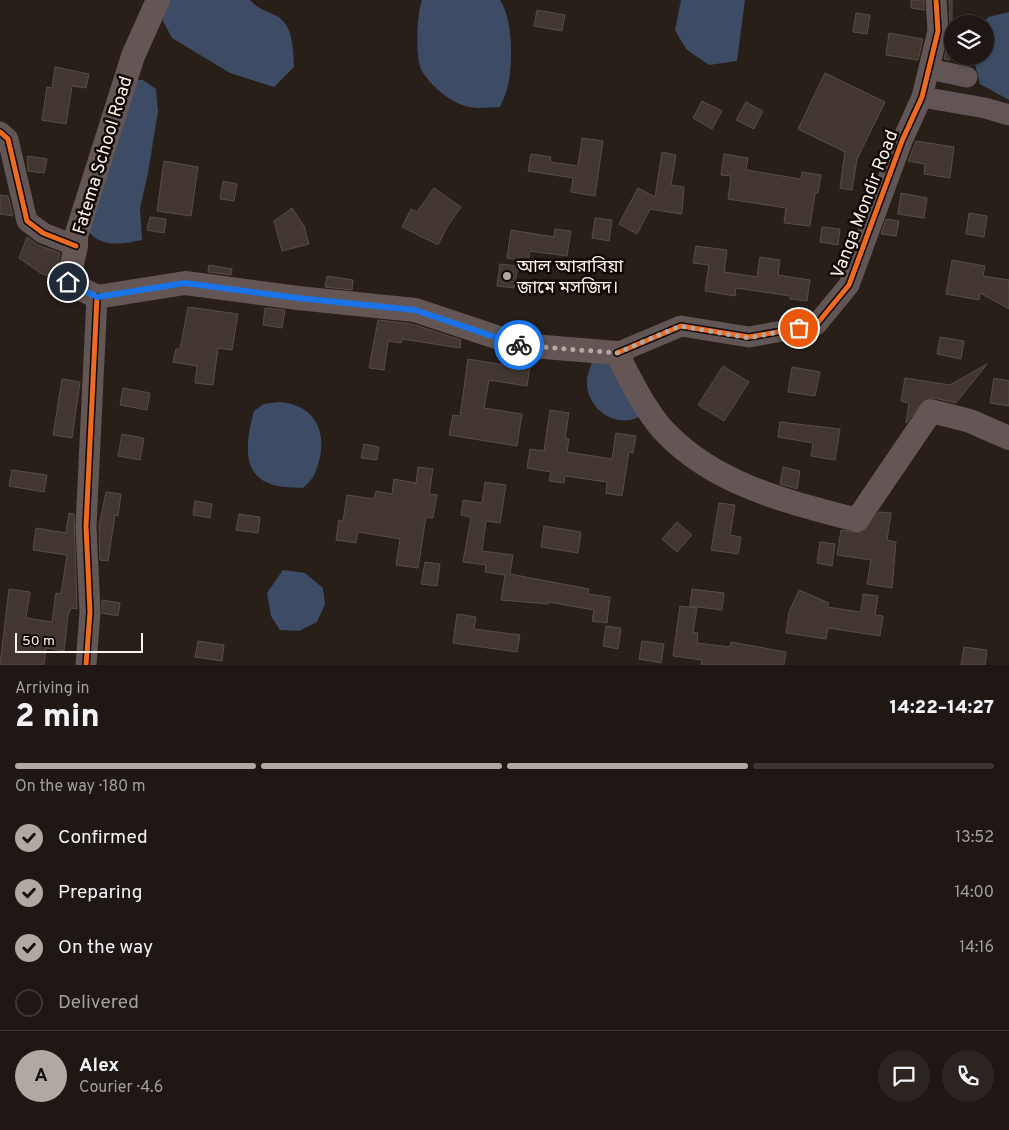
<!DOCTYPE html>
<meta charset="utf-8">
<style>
:root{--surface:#1e1713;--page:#2b2421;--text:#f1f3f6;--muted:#a19fa0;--line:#3c3633;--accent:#b2a8a2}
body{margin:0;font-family:Overpass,"Noto Sans Bengali",sans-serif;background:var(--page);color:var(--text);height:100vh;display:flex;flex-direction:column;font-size:19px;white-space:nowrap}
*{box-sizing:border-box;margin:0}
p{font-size:16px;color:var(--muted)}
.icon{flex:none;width:28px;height:28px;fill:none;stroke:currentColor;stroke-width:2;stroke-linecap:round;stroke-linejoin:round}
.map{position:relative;height:665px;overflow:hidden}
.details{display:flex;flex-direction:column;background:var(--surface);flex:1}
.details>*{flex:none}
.fabs{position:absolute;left:944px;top:15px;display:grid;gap:10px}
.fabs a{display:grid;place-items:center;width:50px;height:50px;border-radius:50%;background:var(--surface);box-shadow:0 1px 4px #0004,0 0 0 1px var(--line);font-size:25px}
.scale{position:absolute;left:15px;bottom:12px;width:128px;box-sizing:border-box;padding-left:5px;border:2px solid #fdf2eb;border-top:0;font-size:14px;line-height:18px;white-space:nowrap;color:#fdf2eb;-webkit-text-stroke:4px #110a06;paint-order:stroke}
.pin{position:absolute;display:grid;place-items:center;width:42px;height:42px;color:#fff;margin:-21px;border:2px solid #fff;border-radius:50%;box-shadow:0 1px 5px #0007}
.courier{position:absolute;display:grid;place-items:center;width:50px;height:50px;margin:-25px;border:4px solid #1a73e8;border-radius:50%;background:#fff;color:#222;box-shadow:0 1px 6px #0007}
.headline em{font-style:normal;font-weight:800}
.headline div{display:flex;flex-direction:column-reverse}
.headline{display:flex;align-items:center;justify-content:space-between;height:85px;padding:0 15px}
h1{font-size:32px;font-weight:800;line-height:38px}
.bar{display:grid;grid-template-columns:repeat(4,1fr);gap:8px 5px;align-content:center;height:60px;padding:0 15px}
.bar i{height:6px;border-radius:4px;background:var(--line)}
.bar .active{background:var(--accent)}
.bar p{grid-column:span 4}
.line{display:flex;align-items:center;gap:12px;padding:0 15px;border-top:1px solid var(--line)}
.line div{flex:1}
.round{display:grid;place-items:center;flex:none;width:52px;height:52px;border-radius:26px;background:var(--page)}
ol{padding:0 15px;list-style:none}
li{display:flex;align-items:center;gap:15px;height:55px}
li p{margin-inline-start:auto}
li .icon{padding:5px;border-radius:50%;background:var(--accent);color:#111;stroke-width:4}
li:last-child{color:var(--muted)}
li i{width:28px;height:28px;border:2px solid var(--line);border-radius:50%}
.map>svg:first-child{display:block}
.water{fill:#3e4b65}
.building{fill:#413730;stroke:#554d48}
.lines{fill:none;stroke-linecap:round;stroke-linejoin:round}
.tertiary{stroke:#615555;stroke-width:21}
.secondary{stroke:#645655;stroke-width:24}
.cycleway-casing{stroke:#110a06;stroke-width:8}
.cycleway{stroke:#ed6a23;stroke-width:5}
.done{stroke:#b2a8a2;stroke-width:5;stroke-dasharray:0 9}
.route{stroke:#1a73e8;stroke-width:6}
.poi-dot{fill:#b2a8a2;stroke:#110a06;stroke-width:2}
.labels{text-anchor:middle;stroke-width:5;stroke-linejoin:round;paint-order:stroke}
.street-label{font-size:18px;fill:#fdf2eb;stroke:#110a06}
.poi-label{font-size:18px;fill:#fdf2eb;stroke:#110a06;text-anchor:start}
</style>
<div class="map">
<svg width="1009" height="665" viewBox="0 0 1009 665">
<rect width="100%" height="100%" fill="#281f19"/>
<path class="water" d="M 165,0 L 250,0 C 258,9 267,11 277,16 C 294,26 293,51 294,67 L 274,87 L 230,73 L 172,38 L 163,21 Z
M 422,0 L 500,0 C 513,18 513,64 508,85 C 507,92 503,100 500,107 C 490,107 479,109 469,107 C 451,103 429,85 421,69 C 415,57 417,13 422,0 Z
M 681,0 L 745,0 L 737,61 L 709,65 L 686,49 L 675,30 Z
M 1009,12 L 1009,100 L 980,84 L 973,56 L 985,56 L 985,24 L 983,24 L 988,17 Z
M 135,80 L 143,80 L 156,89 L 158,111 L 148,173 L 140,208 L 142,240 C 123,244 102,248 89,232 Z
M 592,362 L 635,364 L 648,388 L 642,415 C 618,431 586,410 587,381 C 587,375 590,368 592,362 Z
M 278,402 C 319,404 330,438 315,473 C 313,479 307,484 303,488 C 292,487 279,488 268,483 C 239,471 248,434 254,411 L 264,404 Z
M 283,570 L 305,573 L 323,588 L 325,604 L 317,622 L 299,631 L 280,630 L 271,616 L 267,593 Z"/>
<path class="building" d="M 911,0 L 924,0 L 924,10 L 911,8 Z
M 949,0 L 952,0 L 952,46 L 949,60 L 944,59 L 950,30 Z
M 537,10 L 565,15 L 562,31 L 534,26 Z
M 856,13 L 870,15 L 867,34 L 853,32 Z
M 889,33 L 923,39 L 918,60 L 886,55 Z
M 55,67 L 89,74 L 86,88 L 72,86 L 66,124 L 42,120 L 47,87 L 52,88 Z
M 825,73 L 885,102 L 857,159 L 852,190 L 840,188 L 845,152 L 798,129 Z
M 702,101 L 722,111 L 712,129 L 693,118 Z
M 746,102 L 763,111 L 754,129 L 736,120 Z
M 582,138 L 603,141 L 595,196 L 571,192 L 573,178 L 528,171 L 531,154 L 551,157 L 550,162 L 578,166 Z
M 916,141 L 954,147 L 950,178 L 924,174 L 925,164 L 908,161 Z
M 662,152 L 676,155 L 671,185 L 684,187 L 682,212 L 681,214 L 650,209 L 637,234 L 619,224 L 638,188 L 655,197 Z
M 724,154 L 748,158 L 746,170 L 801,179 L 802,172 L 821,175 L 818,193 L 815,193 L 810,226 L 784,223 L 786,208 L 728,199 L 731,176 L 721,175 Z
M 27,156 L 47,159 L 44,173 L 28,171 Z
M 164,161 L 198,167 L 191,216 L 157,211 Z
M 223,181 L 237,184 L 234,201 L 220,199 Z
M 434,188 L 461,207 L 447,227 L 438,245 L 402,227 L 411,209 L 417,212 Z
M 901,193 L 927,198 L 924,218 L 898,214 Z
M 0,195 L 8,196 L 13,216 L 0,214 Z
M 292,208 L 304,226 L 309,244 L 282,251 L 274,221 Z
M 969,213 L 987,216 L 984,237 L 966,234 Z
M 150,217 L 166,219 L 164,233 L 147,230 Z
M 595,218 L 612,220 L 609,241 L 592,238 Z
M 886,219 L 899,221 L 896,236 L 881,234 Z
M 822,227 L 840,229 L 838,245 L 820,242 Z
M 555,229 L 571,231 L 567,256 L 530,251 L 528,262 L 507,258 L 511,230 L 554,237 Z
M 27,237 L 38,245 L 60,253 L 55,278 L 42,274 L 19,258 Z
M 696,246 L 727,250 L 724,272 L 757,277 L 760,257 L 780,260 L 778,275 L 810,280 L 807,301 L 790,299 L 790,296 L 736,288 L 735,296 L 705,291 L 709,265 L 693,263 Z
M 952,260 L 985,266 L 983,276 L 1009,280 L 1009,309 L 980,293 L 979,300 L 946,294 Z
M 500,264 L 518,266 L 514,288 L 497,286 Z
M 209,265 L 232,269 L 231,275 L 208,272 Z
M 327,276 L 353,280 L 352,290 L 325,287 Z
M 188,307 L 238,314 L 232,350 L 218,348 L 213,385 L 195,383 L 197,366 L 173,362 L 176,349 L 180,349 Z
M 265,308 L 285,310 L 282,328 L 263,325 Z
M 378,320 L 412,324 L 461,340 L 460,348 L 402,339 L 401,343 L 388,341 L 384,370 L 369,368 Z
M 940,337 L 964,341 L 961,359 L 937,354 Z
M 515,358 L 531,360 L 527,386 L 489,380 L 484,408 L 522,414 L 517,446 L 449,435 L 453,415 L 460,416 L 468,359 L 511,366 L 511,360 L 515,361 Z
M 987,364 L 956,403 L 934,398 L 926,398 L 906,423 L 909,403 L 901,401 L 905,378 L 950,385 Z
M 723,366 L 749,382 L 724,421 L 698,405 Z
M 792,367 L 820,372 L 815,396 L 788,392 Z
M 994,378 L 1009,381 L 1009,406 L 990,403 Z
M 62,379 L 80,382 L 72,438 L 53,435 Z
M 123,388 L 150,393 L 147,410 L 120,405 Z
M 550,410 L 569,413 L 565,438 L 569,439 L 567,452 L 612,459 L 616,433 L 636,436 L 633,453 L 629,452 L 622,496 L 606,493 L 607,482 L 565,476 L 564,483 L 549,481 L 551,472 L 527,468 L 530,449 L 544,451 Z
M 780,422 L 840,429 L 835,460 L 811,456 L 813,443 L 778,437 Z
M 122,434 L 144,438 L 140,460 L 118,456 Z
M 364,444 L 379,447 L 377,460 L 361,458 Z
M 418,467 L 433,469 L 429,494 L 437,495 L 433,518 L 426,517 L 418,568 L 396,565 L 400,539 L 358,532 L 356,543 L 336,540 L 339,520 L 343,521 L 347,495 L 374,499 L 376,491 L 392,494 L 394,479 L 416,483 Z
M 783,467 L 800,471 L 797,489 L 780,484 Z
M 12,470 L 47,475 L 44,492 L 9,486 Z
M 485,482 L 506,485 L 500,523 L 486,521 L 482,551 L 513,555 L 510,574 L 589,589 L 588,594 L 610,597 L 607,623 L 592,621 L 594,610 L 548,602 L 548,604 L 501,600 L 505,575 L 485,572 L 486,565 L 463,562 L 471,517 L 461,515 L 463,500 L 482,503 Z
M 106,492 L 121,494 L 118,516 L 115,515 L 108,561 L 100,560 L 99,526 Z
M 195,501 L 212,504 L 210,518 L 193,515 Z
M 719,503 L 735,505 L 730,535 L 741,537 L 738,554 L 711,550 Z
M 879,512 L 891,513 L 887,540 L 896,542 L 892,588 L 867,584 L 871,560 L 837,555 L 841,530 L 862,533 Z
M 69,513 L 74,514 L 77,609 L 71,608 L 68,615 L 64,651 L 46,648 L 44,665 L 0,665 L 9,589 L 30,592 L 26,618 L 52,622 L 56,593 L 61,594 L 67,555 L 33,550 L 36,528 L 66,533 Z
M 239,514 L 260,517 L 258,533 L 236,530 Z
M 677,522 L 692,535 L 677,552 L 662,539 Z
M 544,526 L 581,532 L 578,553 L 541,547 Z
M 820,542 L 835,544 L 832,566 L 817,563 Z
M 425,562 L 440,564 L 437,586 L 421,584 Z
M 692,589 L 724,593 L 722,610 L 690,606 Z
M 799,590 L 829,603 L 827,607 L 861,612 L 863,594 L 878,596 L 875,615 L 883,616 L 880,636 L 828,628 L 826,639 L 786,633 L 789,612 Z
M 102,600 L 120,603 L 118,616 L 102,613 Z
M 680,606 L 697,608 L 693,632 L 698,633 L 697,643 L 730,647 L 731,642 L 786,652 L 784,665 L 701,665 L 702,660 L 673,656 Z
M 457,614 L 476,617 L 474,629 L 520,635 L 517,652 L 453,643 Z
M 606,626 L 621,628 L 618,649 L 603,646 Z
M 198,641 L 224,645 L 222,661 L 195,657 Z
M 642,641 L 664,644 L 661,663 L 639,659 Z
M 964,647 L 987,650 L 985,665 L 961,665 Z"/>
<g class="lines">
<path class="tertiary" d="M 929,69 L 967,77
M 922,97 L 985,108 L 1009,115
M 0,132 L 8,139 L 27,221 L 43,233 L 76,246
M 617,353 L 681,326 L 749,337 L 816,325 L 849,285 L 902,141 L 922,97 L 938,31 L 936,0
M 86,665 L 90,612 L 86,526 L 97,297"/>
<path class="secondary" d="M 158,0 L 133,56 L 76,236 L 76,246 L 68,282 L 97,297 L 185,283 L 298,298 L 415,310 L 520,345 L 617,353 C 628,376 649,417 667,434 C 718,486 789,502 857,520 L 931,411 L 970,421 L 1009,438"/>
<defs>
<path id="cycleway" d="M 0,132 L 8,139 L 27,221 L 43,233 L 76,246
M 617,353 L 681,326 L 749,337 L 816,325 L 849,285 L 902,141 L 922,97 L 938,31 L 936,0
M 86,665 L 90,612 L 86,526 L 97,297"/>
</defs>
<use href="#cycleway" class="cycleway-casing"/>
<use href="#cycleway" class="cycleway"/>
</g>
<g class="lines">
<path class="done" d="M 519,345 L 617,353 L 680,326 L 749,338 L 799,328"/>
<path class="route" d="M 68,282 L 97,297 L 185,283 L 298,298 L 415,310 L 519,345"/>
</g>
<circle class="poi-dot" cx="507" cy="276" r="5"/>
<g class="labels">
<g class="street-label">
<text transform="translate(102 155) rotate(-73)" y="6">Fatema School Road</text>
<text transform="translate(864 204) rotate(-69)" y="6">Vanga Mondir Road</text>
</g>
<g class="poi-label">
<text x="517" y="272">আল আরাবিয়া<tspan x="517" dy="21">জামে মসজিদ।</tspan></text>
</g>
</g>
</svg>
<div class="fabs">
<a><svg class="icon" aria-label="layers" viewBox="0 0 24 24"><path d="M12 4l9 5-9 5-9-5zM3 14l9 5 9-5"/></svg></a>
</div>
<div class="scale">50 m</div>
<div class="pin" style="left:799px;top:328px;background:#ea580c"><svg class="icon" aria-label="bag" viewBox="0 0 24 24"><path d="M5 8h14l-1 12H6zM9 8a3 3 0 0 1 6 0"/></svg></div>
<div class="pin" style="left:68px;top:282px;background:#1f2937"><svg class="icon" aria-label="home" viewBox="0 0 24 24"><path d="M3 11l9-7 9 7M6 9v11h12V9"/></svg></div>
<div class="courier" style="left:519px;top:345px"><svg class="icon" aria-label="bike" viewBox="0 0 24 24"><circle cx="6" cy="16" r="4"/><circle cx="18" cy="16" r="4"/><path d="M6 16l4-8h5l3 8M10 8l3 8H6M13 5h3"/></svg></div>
</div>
<section class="details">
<div class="headline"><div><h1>2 min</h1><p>Arriving in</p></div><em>14:22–14:27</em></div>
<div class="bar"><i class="active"></i><i class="active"></i><i class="active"></i><i></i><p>On the way · 180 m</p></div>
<ol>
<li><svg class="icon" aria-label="check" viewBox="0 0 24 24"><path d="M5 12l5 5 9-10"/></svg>Confirmed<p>13:52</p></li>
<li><svg class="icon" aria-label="check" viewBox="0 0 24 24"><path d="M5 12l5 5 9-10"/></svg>Preparing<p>14:00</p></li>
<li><svg class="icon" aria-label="check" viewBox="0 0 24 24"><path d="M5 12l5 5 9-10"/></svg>On the way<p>14:16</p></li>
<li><i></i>Delivered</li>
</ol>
<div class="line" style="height:90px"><b class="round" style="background:var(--accent);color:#111">A</b><div><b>Alex</b><p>Courier · 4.6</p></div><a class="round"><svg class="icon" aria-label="chat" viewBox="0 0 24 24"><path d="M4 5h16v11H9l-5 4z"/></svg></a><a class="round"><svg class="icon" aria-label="phone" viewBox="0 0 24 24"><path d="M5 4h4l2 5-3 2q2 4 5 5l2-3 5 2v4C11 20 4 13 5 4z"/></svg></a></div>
</section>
